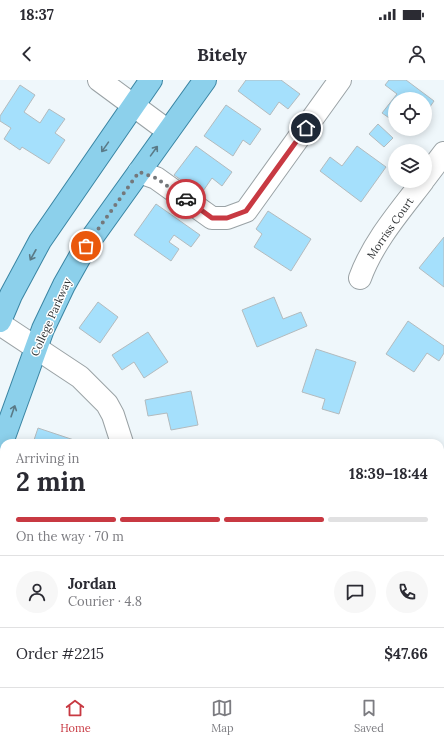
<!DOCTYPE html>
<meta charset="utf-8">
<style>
:root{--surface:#fff;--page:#f7f7f7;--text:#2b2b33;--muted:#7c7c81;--line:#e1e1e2;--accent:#c83942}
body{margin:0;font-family:Lora,serif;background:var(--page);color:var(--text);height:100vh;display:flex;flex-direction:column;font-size:15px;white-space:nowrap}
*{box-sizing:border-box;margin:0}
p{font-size:13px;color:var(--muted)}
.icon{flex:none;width:22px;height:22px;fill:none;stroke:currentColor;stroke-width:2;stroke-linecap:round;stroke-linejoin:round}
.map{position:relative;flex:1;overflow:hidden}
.panel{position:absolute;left:0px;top:359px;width:444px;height:248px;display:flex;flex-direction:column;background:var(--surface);border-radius:12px 12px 0 0;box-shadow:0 2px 10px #0003}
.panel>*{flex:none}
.fabs{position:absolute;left:388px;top:12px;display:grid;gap:8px}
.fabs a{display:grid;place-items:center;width:44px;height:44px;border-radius:50%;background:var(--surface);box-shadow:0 2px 10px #0003;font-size:20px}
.pin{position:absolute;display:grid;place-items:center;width:34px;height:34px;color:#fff;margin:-17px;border:2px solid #fff;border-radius:50%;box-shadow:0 1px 4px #0007}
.courier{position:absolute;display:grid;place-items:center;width:40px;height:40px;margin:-20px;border:3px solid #c83942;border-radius:50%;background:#fff;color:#222;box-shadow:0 1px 5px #0007}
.head em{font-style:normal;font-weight:700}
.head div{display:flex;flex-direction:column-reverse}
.head{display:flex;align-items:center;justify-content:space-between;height:68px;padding:0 16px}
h1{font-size:26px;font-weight:700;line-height:30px}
.bar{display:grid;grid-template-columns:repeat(4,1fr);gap:6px 4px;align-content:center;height:48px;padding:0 16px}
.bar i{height:5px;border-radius:3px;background:var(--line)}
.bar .on{background:var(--accent)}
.bar p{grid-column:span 4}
.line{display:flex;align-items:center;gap:10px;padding:0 16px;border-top:1px solid var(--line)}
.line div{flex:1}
.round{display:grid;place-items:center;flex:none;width:42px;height:42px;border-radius:21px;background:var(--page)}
.status{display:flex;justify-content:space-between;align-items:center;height:28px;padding:0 20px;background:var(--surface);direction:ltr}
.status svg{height:11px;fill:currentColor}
header{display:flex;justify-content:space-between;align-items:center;height:52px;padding:0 16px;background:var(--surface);font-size:18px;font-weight:700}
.menu{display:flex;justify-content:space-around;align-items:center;height:56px;border-top:1px solid var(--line);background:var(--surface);font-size:11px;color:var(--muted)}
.menu a{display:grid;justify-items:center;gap:2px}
.menu .on{color:var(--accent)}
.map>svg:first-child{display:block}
.building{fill:#a5e0fc;stroke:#b3bbbe}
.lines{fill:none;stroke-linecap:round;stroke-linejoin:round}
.minor-casing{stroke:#9aa2a5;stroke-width:24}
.major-casing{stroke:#3a85a3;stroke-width:24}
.minor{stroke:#fff;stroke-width:22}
.major{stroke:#8cd0eb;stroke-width:22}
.oneway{stroke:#5a7a87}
.done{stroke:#74787b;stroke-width:4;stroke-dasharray:0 7.2}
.route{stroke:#c83942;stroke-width:5}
.labels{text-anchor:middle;stroke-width:3;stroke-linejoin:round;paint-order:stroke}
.street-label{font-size:11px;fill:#313436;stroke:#fff}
</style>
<div class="status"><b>18:37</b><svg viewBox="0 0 49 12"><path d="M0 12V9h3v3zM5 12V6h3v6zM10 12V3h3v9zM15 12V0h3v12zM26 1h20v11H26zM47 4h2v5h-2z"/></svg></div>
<header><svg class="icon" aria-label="back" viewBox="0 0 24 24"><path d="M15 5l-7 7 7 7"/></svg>Bitely<svg class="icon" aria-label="person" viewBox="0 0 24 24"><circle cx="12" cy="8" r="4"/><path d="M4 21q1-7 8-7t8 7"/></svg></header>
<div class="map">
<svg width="444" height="607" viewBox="0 0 444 607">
<rect width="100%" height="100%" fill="#eff7fb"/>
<path class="building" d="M 246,0 L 281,0 L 300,14 L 288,29 L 279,22 L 270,35 L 238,11 Z
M 389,0 L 406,0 L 434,21 L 425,34 L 425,19 L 395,19 L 395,42 L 382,33 L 397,14 L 385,5 Z
M 20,5 L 35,15 L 24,32 L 40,43 L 49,29 L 65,39 L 55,53 L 65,60 L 49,84 L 22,67 L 20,70 L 4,59 L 11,48 L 0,41 L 0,36 Z
M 226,25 L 261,49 L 250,65 L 243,60 L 233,76 L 204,56 Z
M 378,44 L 393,58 L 384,67 L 369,54 Z
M 196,66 L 232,92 L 222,106 L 212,98 L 201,114 L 174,95 Z
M 357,66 L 386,87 L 361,122 L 320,91 L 330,77 L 342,86 Z
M 156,124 L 200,155 L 191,167 L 174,155 L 169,162 L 179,169 L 171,181 L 134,155 Z
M 268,131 L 311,159 L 291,191 L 254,167 L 262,154 L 256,149 Z
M 444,157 L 444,207 L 419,188 Z
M 274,217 L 283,239 L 301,232 L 307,246 L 257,267 L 242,230 Z
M 98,222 L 118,237 L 100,263 L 79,248 Z
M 408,241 L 444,266 L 444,273 L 439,281 L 427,273 L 414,292 L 386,274 Z
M 148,252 L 168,282 L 144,298 L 134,282 L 122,290 L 112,275 Z
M 316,269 L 356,282 L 339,334 L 322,329 L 325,319 L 302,312 Z
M 191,311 L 198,345 L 171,350 L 167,333 L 148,336 L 145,320 Z
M 38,348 L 77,361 L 76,363 L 33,363 Z
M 0,448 L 4,450 L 4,487 L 0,493 Z
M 440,469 L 444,471 L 444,513 L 440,510 Z
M 6,603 L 39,603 L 37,607 L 12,607 Z"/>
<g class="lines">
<defs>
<path id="minor" d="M 99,0 L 168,51
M 139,92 L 156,98 L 212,138 L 227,138 L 246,131 L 340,0
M 425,98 L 444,73
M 360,198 C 373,162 400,131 423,101
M 0,244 L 80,297 L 107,324 L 113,335 L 122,363
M 0,566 L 4,561"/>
<path id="major" d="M 0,241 L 11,215 L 40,161 L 151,0
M 0,368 L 43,249 L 64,205 L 86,166 L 205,0"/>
</defs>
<use href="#minor" class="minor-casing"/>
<use href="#major" class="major-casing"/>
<use href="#minor" class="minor"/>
<use href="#major" class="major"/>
</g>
<defs><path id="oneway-shaft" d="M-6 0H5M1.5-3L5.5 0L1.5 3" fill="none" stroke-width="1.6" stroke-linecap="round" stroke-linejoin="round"/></defs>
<g class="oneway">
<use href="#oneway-shaft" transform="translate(105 67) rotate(125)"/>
<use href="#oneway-shaft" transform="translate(154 71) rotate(-54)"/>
<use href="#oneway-shaft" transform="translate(33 175) rotate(119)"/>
<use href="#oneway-shaft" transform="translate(13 331) rotate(-71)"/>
</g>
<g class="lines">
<path class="done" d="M 86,166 L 139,92 L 156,98 L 186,119"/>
<path class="route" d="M 186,119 L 212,138 L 227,138 L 246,131 L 306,48"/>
</g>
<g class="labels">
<g class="street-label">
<text transform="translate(390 148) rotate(-55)" y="4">Morriss Court</text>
<text transform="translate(51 237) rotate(-66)" y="4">College Parkway</text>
</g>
</g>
</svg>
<div class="fabs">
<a><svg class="icon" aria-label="locate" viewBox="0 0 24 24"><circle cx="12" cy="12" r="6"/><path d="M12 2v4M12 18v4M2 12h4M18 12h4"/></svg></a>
<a><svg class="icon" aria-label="layers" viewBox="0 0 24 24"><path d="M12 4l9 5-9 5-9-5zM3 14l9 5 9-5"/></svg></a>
</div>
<div class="pin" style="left:86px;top:166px;background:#ea580c"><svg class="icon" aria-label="bag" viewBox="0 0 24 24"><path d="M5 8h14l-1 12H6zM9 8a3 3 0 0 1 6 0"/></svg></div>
<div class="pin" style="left:306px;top:48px;background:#1f2937"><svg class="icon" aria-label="home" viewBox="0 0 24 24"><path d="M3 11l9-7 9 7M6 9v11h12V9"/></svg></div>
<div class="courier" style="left:186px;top:119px"><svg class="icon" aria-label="car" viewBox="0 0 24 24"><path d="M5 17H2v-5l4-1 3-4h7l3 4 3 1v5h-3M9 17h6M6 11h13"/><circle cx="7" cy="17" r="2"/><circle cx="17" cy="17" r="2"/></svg></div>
<section class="panel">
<div class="head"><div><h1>2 min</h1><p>Arriving in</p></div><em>18:39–18:44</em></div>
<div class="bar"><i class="on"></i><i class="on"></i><i class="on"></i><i></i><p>On the way · 70 m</p></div>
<div class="line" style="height:72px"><a class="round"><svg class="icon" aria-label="person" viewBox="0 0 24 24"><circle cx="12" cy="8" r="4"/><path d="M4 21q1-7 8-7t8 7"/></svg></a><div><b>Jordan</b><p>Courier · 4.8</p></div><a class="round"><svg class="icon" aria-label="chat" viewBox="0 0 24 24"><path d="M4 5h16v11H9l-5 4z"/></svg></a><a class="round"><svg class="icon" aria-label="phone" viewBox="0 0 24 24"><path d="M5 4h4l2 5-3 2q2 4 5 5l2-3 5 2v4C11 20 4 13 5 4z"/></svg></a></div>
<div class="line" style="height:52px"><div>Order #2215</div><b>$47.66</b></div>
</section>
</div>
<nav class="menu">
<a class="on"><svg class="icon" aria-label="home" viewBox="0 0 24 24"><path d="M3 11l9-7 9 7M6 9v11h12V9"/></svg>Home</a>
<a><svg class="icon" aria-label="map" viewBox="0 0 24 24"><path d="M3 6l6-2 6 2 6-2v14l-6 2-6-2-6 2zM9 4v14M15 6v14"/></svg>Map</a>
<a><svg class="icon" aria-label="saved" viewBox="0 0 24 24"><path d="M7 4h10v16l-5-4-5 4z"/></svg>Saved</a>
</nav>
